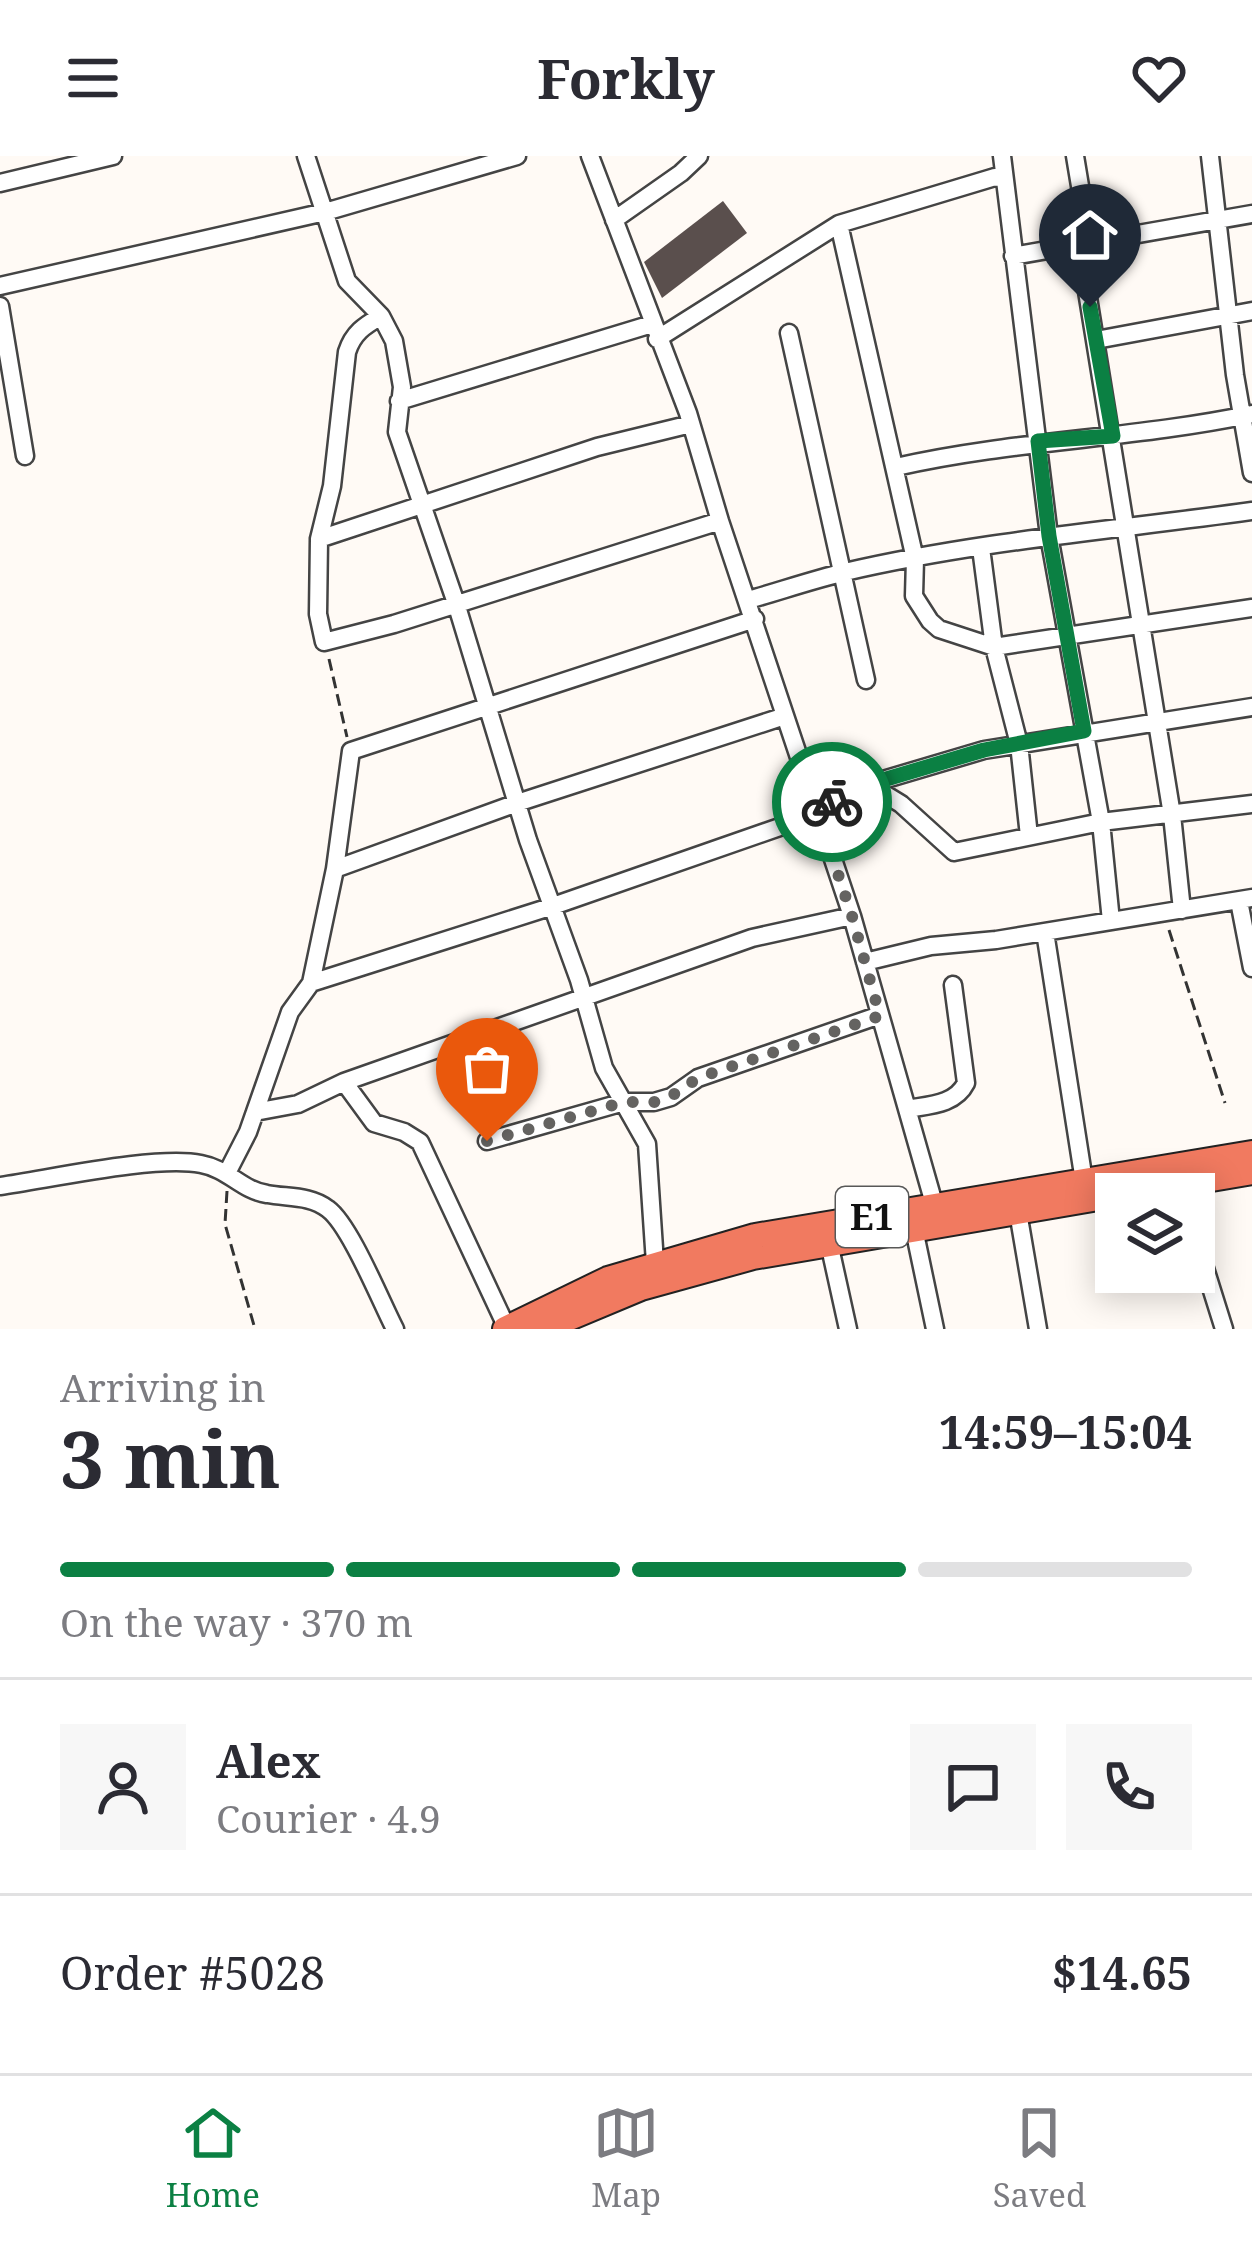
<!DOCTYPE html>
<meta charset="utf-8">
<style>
:root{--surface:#fff;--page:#f7f7f7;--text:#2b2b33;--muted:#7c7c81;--line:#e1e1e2;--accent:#0b8043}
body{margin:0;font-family:"Noto Serif",serif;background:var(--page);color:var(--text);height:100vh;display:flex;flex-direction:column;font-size:45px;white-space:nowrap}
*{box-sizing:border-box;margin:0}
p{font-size:39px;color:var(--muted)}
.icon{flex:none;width:66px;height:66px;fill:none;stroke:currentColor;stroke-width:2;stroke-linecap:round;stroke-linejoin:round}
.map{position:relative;height:1173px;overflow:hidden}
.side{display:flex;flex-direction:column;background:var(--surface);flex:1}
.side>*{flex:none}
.tools{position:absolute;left:1095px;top:1017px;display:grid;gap:24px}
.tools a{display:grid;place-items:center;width:120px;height:120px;border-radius:0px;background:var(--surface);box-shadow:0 6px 30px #0003;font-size:60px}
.pin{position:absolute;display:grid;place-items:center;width:102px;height:102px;color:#fff;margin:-123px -51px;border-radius:50% 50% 50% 0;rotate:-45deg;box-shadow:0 0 12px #0007}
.pin .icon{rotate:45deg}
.courier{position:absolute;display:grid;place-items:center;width:120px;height:120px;margin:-60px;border:9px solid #0b8043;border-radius:50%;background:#fff;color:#222;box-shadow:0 3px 15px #0007}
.head em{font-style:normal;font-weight:700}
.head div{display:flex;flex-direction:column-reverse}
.head{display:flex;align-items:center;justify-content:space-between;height:204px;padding:0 60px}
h1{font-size:78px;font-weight:700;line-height:90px}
.bar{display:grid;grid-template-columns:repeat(4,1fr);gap:18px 12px;align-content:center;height:144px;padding:0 60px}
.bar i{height:15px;border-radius:9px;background:var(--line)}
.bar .on{background:var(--accent)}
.bar p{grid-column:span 4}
.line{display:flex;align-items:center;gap:30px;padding:0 60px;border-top:3px solid var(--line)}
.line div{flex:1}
.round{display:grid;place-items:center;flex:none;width:126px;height:126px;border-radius:0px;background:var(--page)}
header{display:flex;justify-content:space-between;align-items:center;height:156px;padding:0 60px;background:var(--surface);font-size:54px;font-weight:700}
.tab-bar{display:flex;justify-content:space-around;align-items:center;height:168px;border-top:3px solid var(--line);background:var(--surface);font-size:33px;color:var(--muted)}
.tab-bar a{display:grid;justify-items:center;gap:6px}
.tab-bar .on{color:var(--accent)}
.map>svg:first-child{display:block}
.building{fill:#5a4f4d}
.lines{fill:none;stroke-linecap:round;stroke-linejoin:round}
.minor-casing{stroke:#444;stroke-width:21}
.highway-casing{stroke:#222;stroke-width:28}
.path{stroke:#333;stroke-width:3;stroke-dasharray:12 6;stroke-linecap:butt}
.minor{stroke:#fff;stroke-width:16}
.highway{stroke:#f17a60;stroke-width:24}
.done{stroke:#646361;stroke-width:12;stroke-dasharray:0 21.6}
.route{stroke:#0b8043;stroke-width:15}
.labels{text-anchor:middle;stroke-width:12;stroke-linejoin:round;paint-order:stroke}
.shield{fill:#fff;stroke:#585858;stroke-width:3}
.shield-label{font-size:36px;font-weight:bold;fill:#111}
</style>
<header><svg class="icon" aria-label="menu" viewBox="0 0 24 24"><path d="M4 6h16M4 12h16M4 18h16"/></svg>Forkly<svg class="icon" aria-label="heart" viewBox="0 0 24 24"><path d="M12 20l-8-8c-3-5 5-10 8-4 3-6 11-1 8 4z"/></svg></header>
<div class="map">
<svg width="1252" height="1173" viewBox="0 0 1252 1173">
<rect width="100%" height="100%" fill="#fffaf5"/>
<path class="building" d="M 723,45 L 747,77 L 662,142 L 644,106 Z"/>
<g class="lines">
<defs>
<path id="minor" d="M 306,0 L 347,125 L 381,160 L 394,185 L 402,231 L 397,276 L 456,447 L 528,684 L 579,824 L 604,912 L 647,988 L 655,1107
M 590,0 L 688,257 L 720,365 L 852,760 L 935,1051
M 1002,0 L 1049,380 L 1101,666 L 1111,765
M 1075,0 L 1089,84
M 1210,0 L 1235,219 L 1252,317
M 0,27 L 113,0
M 614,64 L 681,17 L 699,0
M 839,68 L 915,403 L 914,440 L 930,465 L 939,473 L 994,491 L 1252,452
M 1079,86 L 1172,659 L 1182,754
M 1013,100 L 1252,58
M 0,130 L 325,56 L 517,0
M 0,150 L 25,300
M 381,160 C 364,170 353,177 347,196 L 332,330 L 319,383 L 318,458 L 324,486 L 394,468 L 720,365
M 789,177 L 866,524
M 657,183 L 839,68 L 995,21 L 1002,22
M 1096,184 L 1252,155
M 399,245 L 652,168
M 896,311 C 1014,284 1134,283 1252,258
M 319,383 L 597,291 L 691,268
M 981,392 L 994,491 L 1019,588 L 1029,680
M 748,444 C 780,435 812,424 845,416 C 978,385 1116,374 1252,355
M 870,629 L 901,648 L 954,696 L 1101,666 L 1252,648
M 335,713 L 517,647 L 785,560
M 1239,745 L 1252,812
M 1045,776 L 1084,1025
M 865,806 L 931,790 L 996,784 L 1252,742
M 311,827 L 553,750 L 817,658 L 856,632 L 984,594 L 1252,551
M 344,926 L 374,967 L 404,976 L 420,986 L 507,1172
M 907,953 C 929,949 955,949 966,927 L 953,829
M 255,956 L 298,948 L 344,926 L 752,782 L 852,760
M 487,985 L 624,946 L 654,946 L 671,941 L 698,922 L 880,859
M 228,1015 L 248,976 L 290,856 L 311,827 L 335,713 L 351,595 L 755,463
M 0,1030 C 50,1023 156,999 201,1008 C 229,1013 241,1034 267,1038 C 288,1042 310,1039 328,1053 C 350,1069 381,1146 395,1173
M 1018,1056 L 1038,1173
M 914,1073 L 935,1173
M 1194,1077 L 1224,1173
M 829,1087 L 848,1173"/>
<path id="highway" d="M 1123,1038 L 1252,1016
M 505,1173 L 608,1123 L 755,1080 L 1252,997
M 543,1173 L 641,1132 L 753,1101 L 1116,1039"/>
</defs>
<use href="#minor" class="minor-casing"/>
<use href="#highway" class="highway-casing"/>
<path class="path" d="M 329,503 L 347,581
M 1169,774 L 1225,947
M 227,1035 L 225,1068 L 255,1173"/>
<use href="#minor" class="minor"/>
<use href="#highway" class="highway"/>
</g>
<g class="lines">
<path class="done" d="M 487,985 L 624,946 L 654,946 L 670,941 L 698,922 L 880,860 L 852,760 L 818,658 L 832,646"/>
<path class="route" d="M 832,646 L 856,632 L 984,594 L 1084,575 L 1049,380 L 1038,285 L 1113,280 L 1090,151"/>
</g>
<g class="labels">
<rect class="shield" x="836" y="1031" width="72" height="60" rx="9"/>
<g class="shield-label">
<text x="872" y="1074">E1</text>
</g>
</g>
</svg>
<div class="tools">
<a><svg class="icon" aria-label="layers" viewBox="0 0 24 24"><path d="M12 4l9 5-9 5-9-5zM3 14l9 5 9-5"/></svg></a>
</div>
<div class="pin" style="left:487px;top:985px;background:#ea580c"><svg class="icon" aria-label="bag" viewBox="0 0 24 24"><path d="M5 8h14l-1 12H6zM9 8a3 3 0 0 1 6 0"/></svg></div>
<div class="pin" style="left:1090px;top:151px;background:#1f2937"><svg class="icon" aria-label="home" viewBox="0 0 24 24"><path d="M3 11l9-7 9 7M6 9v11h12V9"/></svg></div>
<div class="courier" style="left:832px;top:646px"><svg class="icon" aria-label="bike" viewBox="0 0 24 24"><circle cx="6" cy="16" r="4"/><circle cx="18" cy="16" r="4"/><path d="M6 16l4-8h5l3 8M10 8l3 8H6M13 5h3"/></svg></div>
</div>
<section class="side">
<div class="head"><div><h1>3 min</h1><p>Arriving in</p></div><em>14:59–15:04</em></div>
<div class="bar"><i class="on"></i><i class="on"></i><i class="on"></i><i></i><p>On the way · 370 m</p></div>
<div class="line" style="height:216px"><a class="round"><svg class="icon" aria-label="person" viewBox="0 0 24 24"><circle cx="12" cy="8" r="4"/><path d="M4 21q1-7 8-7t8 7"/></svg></a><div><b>Alex</b><p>Courier · 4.9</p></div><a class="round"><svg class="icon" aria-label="chat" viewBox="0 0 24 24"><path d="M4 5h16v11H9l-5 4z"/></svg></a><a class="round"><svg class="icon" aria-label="phone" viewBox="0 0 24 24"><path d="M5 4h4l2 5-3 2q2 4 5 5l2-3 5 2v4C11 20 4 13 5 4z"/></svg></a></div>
<div class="line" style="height:156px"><div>Order #5028</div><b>$14.65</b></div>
</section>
<nav class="tab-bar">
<a class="on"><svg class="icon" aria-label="home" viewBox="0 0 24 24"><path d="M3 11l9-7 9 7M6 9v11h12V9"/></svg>Home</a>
<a><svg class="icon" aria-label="map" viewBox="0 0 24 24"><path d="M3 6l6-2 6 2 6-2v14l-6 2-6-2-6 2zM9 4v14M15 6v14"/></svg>Map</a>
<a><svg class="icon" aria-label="saved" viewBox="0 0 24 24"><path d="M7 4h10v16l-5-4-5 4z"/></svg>Saved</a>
</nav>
